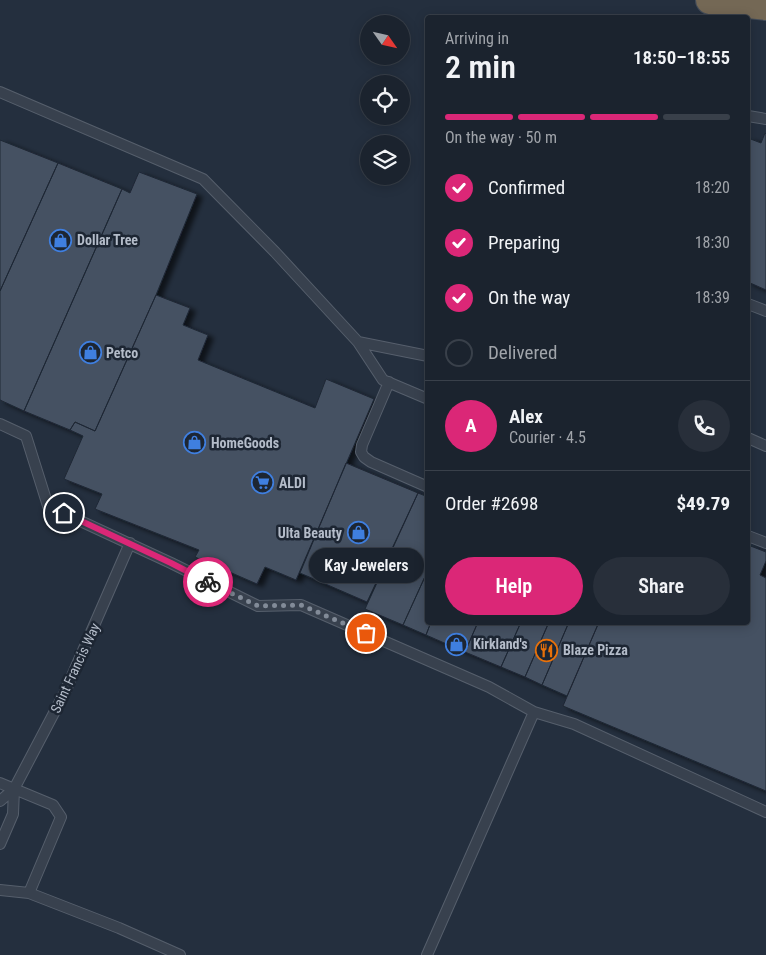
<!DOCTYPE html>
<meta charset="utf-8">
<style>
:root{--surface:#1b232e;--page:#282f3a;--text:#f1f3f6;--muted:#a0a4aa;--line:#39404a;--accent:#db2777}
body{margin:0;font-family:"Roboto Condensed",sans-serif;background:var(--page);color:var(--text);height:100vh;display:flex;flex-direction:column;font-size:19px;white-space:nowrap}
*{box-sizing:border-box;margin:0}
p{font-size:16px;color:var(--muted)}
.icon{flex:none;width:28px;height:28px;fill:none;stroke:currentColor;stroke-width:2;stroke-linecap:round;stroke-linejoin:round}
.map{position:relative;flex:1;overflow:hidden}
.details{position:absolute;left:425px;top:15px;width:325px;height:610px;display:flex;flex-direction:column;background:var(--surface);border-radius:5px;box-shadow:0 2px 12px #0003,0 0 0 1px var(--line)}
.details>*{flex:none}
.needle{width:32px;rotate:124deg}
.controls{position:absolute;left:360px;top:15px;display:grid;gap:10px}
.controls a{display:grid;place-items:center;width:50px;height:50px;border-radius:50%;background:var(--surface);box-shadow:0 2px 12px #0003,0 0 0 1px var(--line);font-size:25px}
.pin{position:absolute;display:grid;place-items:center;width:42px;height:42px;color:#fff;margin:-21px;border:2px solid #fff;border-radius:50%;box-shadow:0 1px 5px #0007}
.courier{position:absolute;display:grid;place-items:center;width:50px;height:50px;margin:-25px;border:4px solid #db2777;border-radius:50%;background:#fff;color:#222;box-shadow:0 1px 6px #0007}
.bubble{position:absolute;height:35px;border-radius:18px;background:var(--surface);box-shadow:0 2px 12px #0003,0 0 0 1px var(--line);font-size:16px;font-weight:600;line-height:35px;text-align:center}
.summary em{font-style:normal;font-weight:600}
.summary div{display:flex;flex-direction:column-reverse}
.summary{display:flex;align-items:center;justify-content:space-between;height:85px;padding:0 20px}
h1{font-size:32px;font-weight:600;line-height:38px}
.bar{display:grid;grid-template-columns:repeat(4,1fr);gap:8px 5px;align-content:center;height:60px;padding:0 20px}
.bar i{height:6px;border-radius:4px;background:var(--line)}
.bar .selected{background:var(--accent)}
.bar p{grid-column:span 4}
.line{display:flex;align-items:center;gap:12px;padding:0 20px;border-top:1px solid var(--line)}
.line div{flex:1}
.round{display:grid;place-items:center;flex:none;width:52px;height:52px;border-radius:26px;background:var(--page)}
ol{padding:0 20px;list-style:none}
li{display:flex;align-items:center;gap:15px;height:55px}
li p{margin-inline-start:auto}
li .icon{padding:5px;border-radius:50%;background:var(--accent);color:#fff;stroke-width:4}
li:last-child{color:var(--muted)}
li i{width:28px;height:28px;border:2px solid var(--line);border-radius:50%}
.action{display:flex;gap:10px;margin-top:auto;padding:10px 20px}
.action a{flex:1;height:58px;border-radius:30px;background:var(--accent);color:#fff;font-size:20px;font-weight:600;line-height:58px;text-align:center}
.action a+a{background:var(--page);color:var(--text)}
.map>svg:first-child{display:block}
.building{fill:#455162;stroke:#1f2835;filter:url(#shadow)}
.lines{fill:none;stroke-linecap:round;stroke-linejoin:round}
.lane-casing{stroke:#565f6c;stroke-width:12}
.highway-casing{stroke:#434c59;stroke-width:30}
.lane{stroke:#38414e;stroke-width:10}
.highway{stroke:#746855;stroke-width:28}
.done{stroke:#828b98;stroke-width:5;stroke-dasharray:0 9}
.route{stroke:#db2777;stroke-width:6}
.labels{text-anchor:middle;stroke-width:5;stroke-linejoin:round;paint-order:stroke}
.poi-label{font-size:14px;font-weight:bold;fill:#b4bcc9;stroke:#1d2633;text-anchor:start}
.street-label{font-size:14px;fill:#b4bcc9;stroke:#1d2633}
</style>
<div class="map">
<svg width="766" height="955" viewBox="0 0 766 955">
<defs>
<filter id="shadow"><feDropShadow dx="5.5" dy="3" stdDeviation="2.5" flood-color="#0009"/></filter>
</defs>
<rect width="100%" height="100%" fill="#242f3e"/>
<path class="building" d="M 765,133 L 766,134 L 766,290 L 748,282 L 748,138 L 761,143 Z
M 0,140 L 58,163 L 0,291 Z
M 58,163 L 122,189 L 24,411 L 0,400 L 0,291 Z
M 139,172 L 197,194 L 156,295 L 95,431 L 75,422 L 70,430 L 24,411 L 122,189 L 130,193 Z
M 156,295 L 190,308 L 183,325 L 208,335 L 198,360 L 315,408 L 326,379 L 374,399 L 296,580 L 265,567 L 257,584 L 195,557 L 199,550 L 95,509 L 102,494 L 64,479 L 83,436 L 70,430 L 75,422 L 95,431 Z
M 346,463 L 418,493 L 367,602 L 300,573 Z
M 418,493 L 428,497 L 428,570 L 403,625 L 365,609 Z
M 748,545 L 766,552 L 766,561 L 760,575 L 766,578 L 766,791 L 563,706 L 599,622 L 748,622 Z
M 428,570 L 428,622 L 431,622 L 426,635 L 403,625 Z
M 431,622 L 478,622 L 465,652 L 426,635 Z
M 478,622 L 521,622 L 501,667 L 465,652 Z
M 521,622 L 549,622 L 525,677 L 501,667 Z
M 549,622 L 569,622 L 542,685 L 525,677 Z
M 569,622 L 599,622 L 567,696 L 542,685 Z"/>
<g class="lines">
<defs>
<path id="lane" d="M 0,92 L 203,179 L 275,252 L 358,342 L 383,380 L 428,399
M 748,116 L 766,119
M 748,304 L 766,311
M 358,342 L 428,356
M 389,382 L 362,445 L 361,452 L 364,457 L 371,462 L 428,487
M 0,424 L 26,436 L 48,506 L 171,563 L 258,606 L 301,605 L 489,687 L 534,712 L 574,724 L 766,812
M 748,438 L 766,446
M 748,536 L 766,543
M 0,783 L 53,805 L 61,817 L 29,893 L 119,928 L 180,955
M 0,801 L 14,789 L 65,692 L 130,543
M 0,844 L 13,814 L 14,789
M 0,890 L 29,893
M 427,955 L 534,712"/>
<path id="highway" d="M 710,0 L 766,6"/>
</defs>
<use href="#lane" class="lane-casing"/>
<use href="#highway" class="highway-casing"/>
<use href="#lane" class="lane"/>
<use href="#highway" class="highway"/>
</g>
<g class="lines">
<path class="done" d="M 208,582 L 258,606 L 301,605 L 366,633"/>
<path class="route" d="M 64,513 L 171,563 L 208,582"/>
</g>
<defs>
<symbol id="shop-ring" viewBox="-11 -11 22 22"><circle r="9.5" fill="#1d2633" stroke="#3f7fe0" stroke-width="1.5"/><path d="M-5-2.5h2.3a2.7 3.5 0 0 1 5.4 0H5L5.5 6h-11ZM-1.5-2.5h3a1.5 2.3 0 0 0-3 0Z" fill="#3f7fe0"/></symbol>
<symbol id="supermarket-ring" viewBox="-11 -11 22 22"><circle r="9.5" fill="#1d2633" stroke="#3f7fe0" stroke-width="1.5"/><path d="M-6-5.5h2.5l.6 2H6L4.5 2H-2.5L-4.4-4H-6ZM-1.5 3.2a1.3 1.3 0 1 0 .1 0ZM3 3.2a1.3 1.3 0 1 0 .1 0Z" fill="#3f7fe0"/></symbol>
<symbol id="restaurant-ring" viewBox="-11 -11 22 22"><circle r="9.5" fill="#1d2633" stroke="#e8710a" stroke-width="1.5"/><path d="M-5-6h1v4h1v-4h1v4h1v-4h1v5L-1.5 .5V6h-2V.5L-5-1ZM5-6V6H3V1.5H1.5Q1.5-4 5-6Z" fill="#e8710a"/></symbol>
</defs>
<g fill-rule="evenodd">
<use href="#shop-ring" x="48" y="228" width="25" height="25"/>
<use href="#shop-ring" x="78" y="340" width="25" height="25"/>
<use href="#shop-ring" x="182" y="430" width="25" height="25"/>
<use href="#supermarket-ring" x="250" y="470" width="25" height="25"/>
<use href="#shop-ring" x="346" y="520" width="25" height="25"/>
<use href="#shop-ring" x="444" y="632" width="25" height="25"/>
<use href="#restaurant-ring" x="534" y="638" width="25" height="25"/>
</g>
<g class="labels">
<g class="poi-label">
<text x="77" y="245">Dollar Tree</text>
<text x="106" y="358">Petco</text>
<text x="211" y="448">HomeGoods</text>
<text x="279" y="488">ALDI</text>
<text x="342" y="538" text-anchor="end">Ulta Beauty</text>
<text x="473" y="649">Kirkland's</text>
<text x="563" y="655">Blaze Pizza</text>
</g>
<g class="street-label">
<text transform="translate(75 668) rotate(-65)" y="5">Saint Francis Way</text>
</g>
</g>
</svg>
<div class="controls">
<a><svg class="needle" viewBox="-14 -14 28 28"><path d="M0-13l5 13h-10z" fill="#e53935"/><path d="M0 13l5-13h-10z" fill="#a0a4aa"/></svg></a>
<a><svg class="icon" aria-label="locate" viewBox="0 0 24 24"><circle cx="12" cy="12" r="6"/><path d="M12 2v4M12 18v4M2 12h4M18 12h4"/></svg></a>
<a><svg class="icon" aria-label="layers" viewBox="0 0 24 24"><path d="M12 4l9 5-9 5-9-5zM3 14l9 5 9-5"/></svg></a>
</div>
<div class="pin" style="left:366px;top:633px;background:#ea580c"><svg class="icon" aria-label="bag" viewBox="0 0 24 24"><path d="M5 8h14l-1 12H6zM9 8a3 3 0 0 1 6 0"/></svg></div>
<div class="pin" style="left:64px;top:513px;background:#1f2937"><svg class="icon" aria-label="home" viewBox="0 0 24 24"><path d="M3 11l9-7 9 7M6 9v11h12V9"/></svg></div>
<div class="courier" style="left:208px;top:582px"><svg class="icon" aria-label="bike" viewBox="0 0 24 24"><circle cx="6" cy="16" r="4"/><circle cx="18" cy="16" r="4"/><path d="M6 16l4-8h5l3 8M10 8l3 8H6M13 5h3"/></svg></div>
<div class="bubble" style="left:309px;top:548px;width:115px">Kay Jewelers</div>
<section class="details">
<div class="summary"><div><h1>2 min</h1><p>Arriving in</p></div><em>18:50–18:55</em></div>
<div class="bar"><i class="selected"></i><i class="selected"></i><i class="selected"></i><i></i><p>On the way · 50 m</p></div>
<ol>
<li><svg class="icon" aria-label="check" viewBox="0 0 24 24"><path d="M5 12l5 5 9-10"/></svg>Confirmed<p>18:20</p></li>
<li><svg class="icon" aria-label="check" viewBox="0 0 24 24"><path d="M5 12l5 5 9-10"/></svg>Preparing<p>18:30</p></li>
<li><svg class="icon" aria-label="check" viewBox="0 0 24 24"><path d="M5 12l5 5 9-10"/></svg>On the way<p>18:39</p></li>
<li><i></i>Delivered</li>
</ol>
<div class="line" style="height:90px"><b class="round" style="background:var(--accent);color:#fff">A</b><div><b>Alex</b><p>Courier · 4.5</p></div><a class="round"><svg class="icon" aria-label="phone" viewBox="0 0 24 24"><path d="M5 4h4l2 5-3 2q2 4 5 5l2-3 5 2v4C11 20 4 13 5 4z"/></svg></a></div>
<div class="line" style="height:65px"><div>Order #2698</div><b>$49.79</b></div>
<div class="action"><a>Help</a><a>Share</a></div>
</section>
</div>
